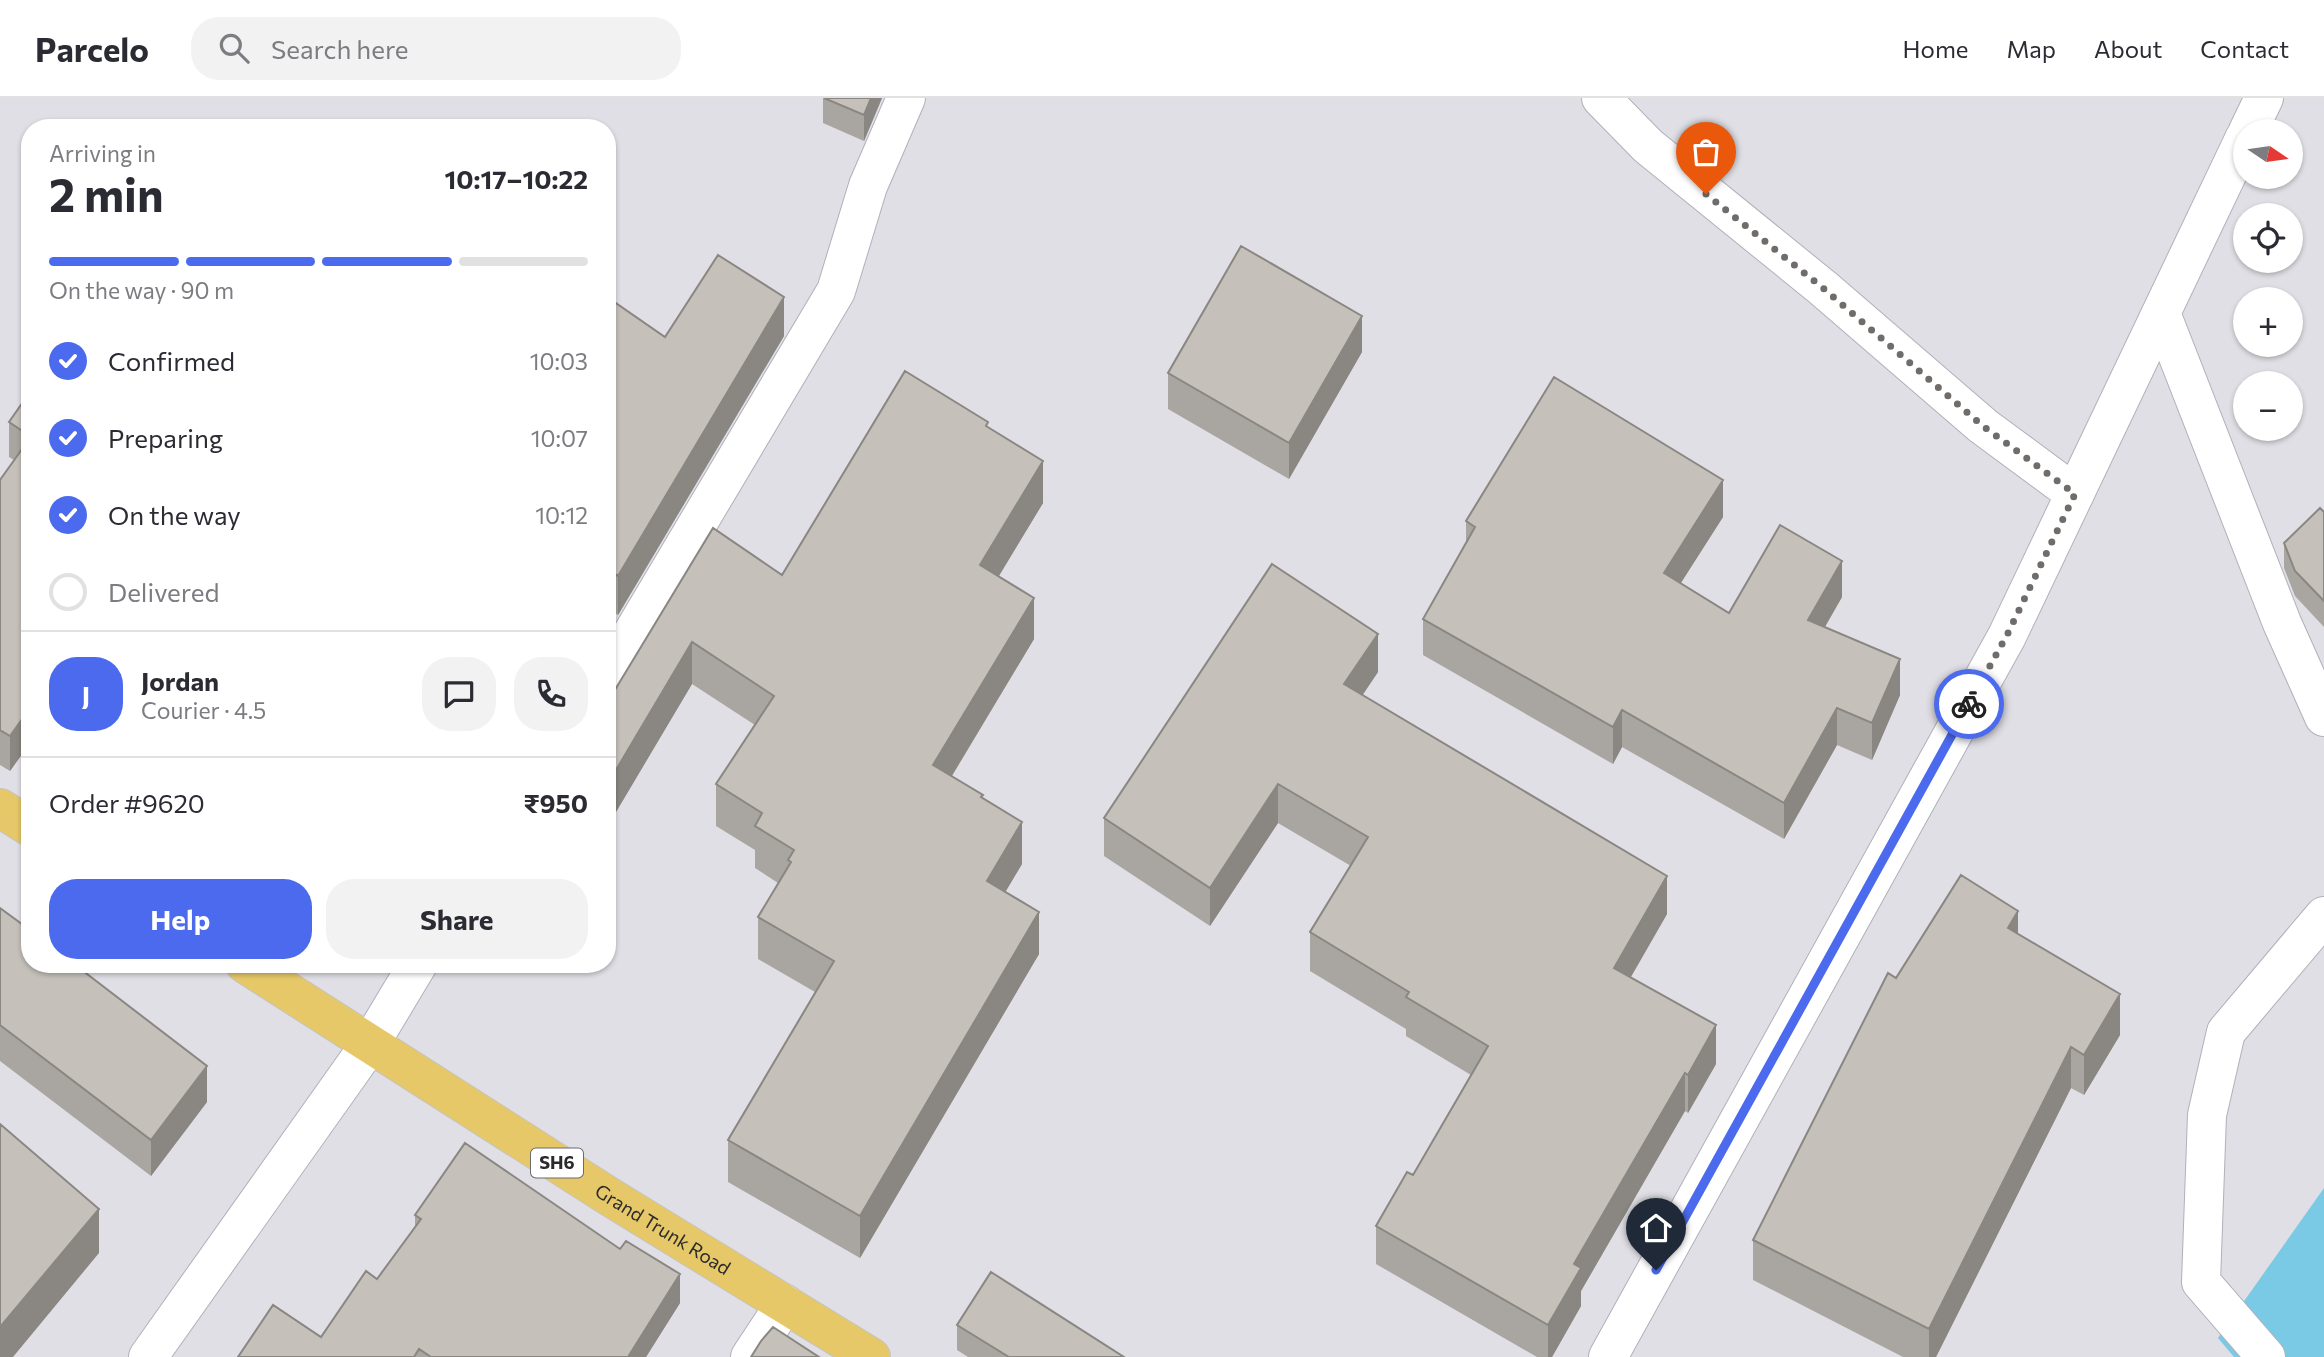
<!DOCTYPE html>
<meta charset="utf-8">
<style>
:root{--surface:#fff;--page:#f2f2f3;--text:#2b2b33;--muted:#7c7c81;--line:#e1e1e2;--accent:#4b6aed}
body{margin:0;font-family:Commissioner,sans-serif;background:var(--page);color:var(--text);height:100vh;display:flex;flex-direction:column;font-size:26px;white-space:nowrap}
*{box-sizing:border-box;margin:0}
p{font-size:23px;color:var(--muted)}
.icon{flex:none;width:38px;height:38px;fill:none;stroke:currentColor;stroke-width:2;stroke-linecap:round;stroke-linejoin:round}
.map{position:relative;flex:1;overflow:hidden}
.panel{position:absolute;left:21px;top:21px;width:595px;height:854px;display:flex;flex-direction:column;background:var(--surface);border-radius:28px;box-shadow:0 2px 5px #0004}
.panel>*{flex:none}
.needle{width:46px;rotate:103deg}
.controls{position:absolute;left:2233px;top:21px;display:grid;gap:14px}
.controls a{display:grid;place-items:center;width:70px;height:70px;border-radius:50%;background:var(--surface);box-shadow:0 2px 5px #0004;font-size:35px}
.pin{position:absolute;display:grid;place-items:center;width:60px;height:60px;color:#fff;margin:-72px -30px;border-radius:50% 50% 50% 0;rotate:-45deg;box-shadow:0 0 7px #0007}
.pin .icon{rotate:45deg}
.courier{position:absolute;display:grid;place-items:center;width:70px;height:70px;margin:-35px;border:5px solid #4b6aed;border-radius:50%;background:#fff;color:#222;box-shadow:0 2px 9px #0007}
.summary em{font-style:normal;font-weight:700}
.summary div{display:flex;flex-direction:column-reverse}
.summary{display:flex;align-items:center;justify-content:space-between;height:119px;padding:0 28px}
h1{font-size:46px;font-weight:700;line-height:52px}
.bar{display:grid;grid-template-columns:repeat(4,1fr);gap:10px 7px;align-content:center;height:84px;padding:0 28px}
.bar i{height:9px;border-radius:5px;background:var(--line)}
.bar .on{background:var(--accent)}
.bar p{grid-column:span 4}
.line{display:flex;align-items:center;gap:18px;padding:0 28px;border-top:2px solid var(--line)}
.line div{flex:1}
.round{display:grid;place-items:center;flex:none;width:74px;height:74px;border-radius:28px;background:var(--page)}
ol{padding:0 28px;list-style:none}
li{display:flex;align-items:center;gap:21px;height:77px}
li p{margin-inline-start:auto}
li .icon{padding:7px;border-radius:50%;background:var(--accent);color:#fff;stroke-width:4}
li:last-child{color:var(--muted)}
li i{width:38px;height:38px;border:4px solid var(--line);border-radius:50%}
.cta{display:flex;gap:14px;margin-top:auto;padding:14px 28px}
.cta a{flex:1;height:80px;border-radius:28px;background:var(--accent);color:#fff;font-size:28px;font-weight:700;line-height:80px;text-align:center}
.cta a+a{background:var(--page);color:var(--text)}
header{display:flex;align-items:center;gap:42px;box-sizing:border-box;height:98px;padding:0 35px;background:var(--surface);border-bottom:2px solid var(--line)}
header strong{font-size:33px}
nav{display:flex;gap:38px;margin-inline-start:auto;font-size:24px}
.search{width:490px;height:63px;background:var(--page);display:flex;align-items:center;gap:18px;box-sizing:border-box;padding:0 24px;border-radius:28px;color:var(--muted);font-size:26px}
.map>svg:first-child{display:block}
.industrial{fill:#e0dfe5;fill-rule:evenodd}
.water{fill:#7acae6}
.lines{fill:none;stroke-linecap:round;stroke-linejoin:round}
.minor-casing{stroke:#afb1bb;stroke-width:40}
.major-casing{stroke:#c4c4c4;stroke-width:40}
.minor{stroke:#fff;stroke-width:38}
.major{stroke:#e6c869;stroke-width:38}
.wall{fill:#a9a5a0}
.shaded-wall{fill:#8a8682}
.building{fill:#c5c0ba;stroke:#8a8682;stroke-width:2}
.done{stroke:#6f6c6a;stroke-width:7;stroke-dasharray:0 12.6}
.route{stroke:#4b6aed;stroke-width:9}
.labels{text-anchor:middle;stroke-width:5;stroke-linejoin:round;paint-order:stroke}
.shield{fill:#fff;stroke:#6b6b6b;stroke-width:2}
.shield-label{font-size:18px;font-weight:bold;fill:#2b2b2b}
.street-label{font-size:19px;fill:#2b2b2b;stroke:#fff}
</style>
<header>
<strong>Parcelo</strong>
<div class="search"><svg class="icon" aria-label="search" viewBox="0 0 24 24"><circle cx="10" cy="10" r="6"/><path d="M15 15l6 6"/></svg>Search here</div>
<nav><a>Home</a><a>Map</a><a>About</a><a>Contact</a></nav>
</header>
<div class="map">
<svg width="2324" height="1259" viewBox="0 0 2324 1259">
<rect width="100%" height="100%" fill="#ece6df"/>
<path class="industrial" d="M 0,0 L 2324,0 L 2324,1259 L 0,1259 ZM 30,30 L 607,30 L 607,866 L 30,866 ZM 2245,33 L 2291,33 L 2291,79 L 2245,79 ZM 2245,117 L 2291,117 L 2291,163 L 2245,163 ZM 2245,201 L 2291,201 L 2291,247 L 2245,247 ZM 2245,285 L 2291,285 L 2291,331 L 2245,331 Z"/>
<path class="water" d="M 2324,1090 L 2324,1259 L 2234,1259 L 2218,1240 Z"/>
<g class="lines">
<defs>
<path id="minor" d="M 1601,0 L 1648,48 L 1823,190 L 1983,328 L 2075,396
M 2248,33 L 2264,0
M 2161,215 L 2282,525 L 2324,619
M 607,578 L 836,193 L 868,88 L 906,0
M 148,1259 L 370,946 L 418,866
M 750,1259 L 785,1206
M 1608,1259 L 2007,538 L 2245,39
M 2266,1259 L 2201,1184 L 2207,1017 L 2226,934 L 2324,818"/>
<g id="major">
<path d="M 0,710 L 30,729"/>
<path id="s1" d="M 245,866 L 610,1099 L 871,1259"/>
</g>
</defs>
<use href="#minor" class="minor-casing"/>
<use href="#major" class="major-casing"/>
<use href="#minor" class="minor"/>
<use href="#major" class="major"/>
</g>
<path class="wall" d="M 823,0 L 882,0 L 864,43 L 823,25 Z
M 607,199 L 665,239 L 784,238 L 618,517 L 607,510 Z
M 1362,254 L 1289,381 L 1168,311 L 1168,275 Z
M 30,294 L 30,645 L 10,673 L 0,667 L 0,382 L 14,362 L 9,359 L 9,324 Z
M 988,330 L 1043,405 L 999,478 L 1034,541 L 952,678 L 983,700 L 1022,766 L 1005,794 L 1039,856 L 860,1160 L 728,1084 L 728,1042 L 815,894 L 758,861 L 758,819 L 778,785 L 755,770 L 755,752 L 716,728 L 716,686 L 755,627 L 692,586 L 613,719 L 607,715 L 607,605 L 782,477 Z
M 2324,414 L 2324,529 L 2295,498 L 2284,470 L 2284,445 Z
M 1723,419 L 1681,485 L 1729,515 L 1842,499 L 1825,529 L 1900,597 L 1872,662 L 1837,647 L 1784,741 L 1622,649 L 1613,666 L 1423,557 L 1423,521 L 1466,445 L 1466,423 Z
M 1378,574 L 1362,597 L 1667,816 L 1631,879 L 1716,966 L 1688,1015 L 1685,1013 L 1581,1193 L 1581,1208 L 1552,1259 L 1537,1259 L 1376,1166 L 1376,1128 L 1413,1077 L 1471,977 L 1406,938 L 1406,931 L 1310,873 L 1310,834 L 1351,768 L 1278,725 L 1210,828 L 1104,758 L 1104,720 Z
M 0,810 L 207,1004 L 151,1078 L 0,963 Z
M 2018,836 L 2120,937 L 2084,997 L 2071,990 L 1936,1259 L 1903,1259 L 1753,1182 L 1753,1142 L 1896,880 Z
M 415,1117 L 680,1205 L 646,1259 L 238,1259 L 321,1239 L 377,1181 L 415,1129 Z
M 957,1227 L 1124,1259 L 968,1259 L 957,1252 Z"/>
<path class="shaded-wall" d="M 871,0 L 882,0 L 864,43 L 864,17 Z
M 784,199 L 784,238 L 618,517 L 618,478 Z
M 1362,218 L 1362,254 L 1289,381 L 1289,345 Z
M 1043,363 L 1043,405 L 980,509 L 980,467 Z
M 1723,382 L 1723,419 L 1664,511 L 1664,475 Z
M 1842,463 L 1842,499 L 1808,558 L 1808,522 Z
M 1034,500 L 1034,541 L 933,709 L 933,667 Z
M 1378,536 L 1378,574 L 1344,625 L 1344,586 Z
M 692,544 L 692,586 L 613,719 L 613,677 Z
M 1900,561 L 1900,597 L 1872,662 L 1872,625 Z
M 30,610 L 30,645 L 10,673 L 10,638 Z
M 1837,610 L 1837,647 L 1784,741 L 1784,705 Z
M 1622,612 L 1622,649 L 1613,666 L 1613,629 Z
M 1278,686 L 1278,725 L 1210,828 L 1210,790 Z
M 1022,724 L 1022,766 L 987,825 L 987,783 Z
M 1667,778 L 1667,816 L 1614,908 L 1614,870 Z
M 2018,813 L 2018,854 L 2008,830 Z
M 1039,814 L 1039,856 L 860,1160 L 860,1118 Z
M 2120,896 L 2120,937 L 2084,997 L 2084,957 Z
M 1716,927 L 1716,966 L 1688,1015 L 1688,977 Z
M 2071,949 L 2071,990 L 1936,1259 L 1929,1259 L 1929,1231 Z
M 207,968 L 207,1004 L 151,1078 L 151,1042 Z
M 1685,975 L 1685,1013 L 1581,1193 L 1581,1208 L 1552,1259 L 1548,1259 L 1548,1227 L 1574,1166 Z
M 99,1111 L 99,1155 L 13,1259 L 0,1259 L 0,1229 Z
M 680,1176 L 680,1205 L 646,1259 L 628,1259 Z"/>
<path class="building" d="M 824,0 L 871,0 L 864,17 Z
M 1241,148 L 1362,218 L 1289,345 L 1168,275 Z
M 718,157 L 784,199 L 618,478 L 607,470 L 607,199 L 665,239 Z
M 905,273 L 988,324 L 986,328 L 1043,363 L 980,467 L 1034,500 L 933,667 L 983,697 L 981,699 L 1022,724 L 987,783 L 1039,814 L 860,1118 L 728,1042 L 834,863 L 758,819 L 791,764 L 788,762 L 794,752 L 755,728 L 762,715 L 716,686 L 774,598 L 692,544 L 613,677 L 607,673 L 607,605 L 713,430 L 782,477 Z
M 1554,279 L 1723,382 L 1664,475 L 1729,515 L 1780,427 L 1842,463 L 1808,522 L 1900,561 L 1872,625 L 1837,610 L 1784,705 L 1622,612 L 1613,629 L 1423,521 L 1475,429 L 1466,423 Z
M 30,294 L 30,338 L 9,324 Z
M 30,340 L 30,610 L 10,638 L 0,632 L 0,382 Z
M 2320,410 L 2324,414 L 2324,503 L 2295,473 L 2284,445 Z
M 1272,466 L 1378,536 L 1344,586 L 1667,778 L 1614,870 L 1716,927 L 1688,977 L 1685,975 L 1574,1166 L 1581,1170 L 1548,1227 L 1376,1128 L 1407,1074 L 1413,1077 L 1488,948 L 1406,899 L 1409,894 L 1310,834 L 1368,739 L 1278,686 L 1210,790 L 1104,720 Z
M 1961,777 L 2018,813 L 2008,830 L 2120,896 L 2084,957 L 2071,949 L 1929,1231 L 1753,1142 L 1888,875 L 1896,880 Z
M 0,810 L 30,832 L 30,866 L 74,866 L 207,968 L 151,1042 L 0,927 Z
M 0,1026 L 99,1111 L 0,1229 Z
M 465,1045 L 620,1151 L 626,1143 L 680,1176 L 628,1259 L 431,1259 L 419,1251 L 414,1259 L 238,1259 L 273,1207 L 321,1239 L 366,1173 L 377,1181 L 421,1121 L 415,1117 Z
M 991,1174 L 1124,1259 L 1009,1259 L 957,1227 Z
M 773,1229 L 819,1259 L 751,1259 L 761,1243 Z"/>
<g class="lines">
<path class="done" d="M 1706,96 L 1823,190 L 1983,328 L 2075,396 L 2007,537 L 1969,606"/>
<path class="route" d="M 1656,1172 L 1969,606"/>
</g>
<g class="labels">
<rect class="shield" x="531" y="1050.5" width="52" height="29" rx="5"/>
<g class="shield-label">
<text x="557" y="1071">SH6</text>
</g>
<g class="street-label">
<text dy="7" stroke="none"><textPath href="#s1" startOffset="495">Grand Trunk Road</textPath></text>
</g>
</g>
</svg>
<div class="controls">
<a><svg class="needle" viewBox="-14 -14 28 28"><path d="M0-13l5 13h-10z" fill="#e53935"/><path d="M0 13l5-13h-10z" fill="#7c7c81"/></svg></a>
<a><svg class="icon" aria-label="locate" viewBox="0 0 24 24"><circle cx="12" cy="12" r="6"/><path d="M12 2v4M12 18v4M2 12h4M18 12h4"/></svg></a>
<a>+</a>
<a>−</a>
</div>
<div class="pin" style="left:1706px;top:96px;background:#ea580c"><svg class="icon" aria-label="bag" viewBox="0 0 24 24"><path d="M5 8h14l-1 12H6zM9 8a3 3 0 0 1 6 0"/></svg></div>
<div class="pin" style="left:1656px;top:1172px;background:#1f2937"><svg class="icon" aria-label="home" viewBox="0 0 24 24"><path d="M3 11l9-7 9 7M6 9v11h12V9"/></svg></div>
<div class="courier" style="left:1969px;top:606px"><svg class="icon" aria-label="bike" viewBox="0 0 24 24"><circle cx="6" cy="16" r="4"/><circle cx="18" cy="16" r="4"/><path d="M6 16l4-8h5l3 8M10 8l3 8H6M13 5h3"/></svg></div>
<section class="panel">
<div class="summary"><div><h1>2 min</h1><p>Arriving in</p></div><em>10:17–10:22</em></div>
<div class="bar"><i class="on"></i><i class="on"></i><i class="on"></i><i></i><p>On the way · 90 m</p></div>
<ol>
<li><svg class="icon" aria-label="check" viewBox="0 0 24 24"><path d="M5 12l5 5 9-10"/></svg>Confirmed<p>10:03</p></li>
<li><svg class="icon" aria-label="check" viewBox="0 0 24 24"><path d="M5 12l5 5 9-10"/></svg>Preparing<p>10:07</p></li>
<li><svg class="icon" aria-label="check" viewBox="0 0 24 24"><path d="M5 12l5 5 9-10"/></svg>On the way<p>10:12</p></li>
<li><i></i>Delivered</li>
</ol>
<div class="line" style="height:126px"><b class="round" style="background:var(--accent);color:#fff">J</b><div><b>Jordan</b><p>Courier · 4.5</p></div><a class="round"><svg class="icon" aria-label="chat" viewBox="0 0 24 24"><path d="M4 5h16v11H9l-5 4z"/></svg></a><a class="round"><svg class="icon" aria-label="phone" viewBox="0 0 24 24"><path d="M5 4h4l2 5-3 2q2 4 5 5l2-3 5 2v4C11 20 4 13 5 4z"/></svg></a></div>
<div class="line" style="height:91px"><div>Order #9620</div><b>₹950</b></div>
<div class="cta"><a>Help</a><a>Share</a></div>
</section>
</div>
